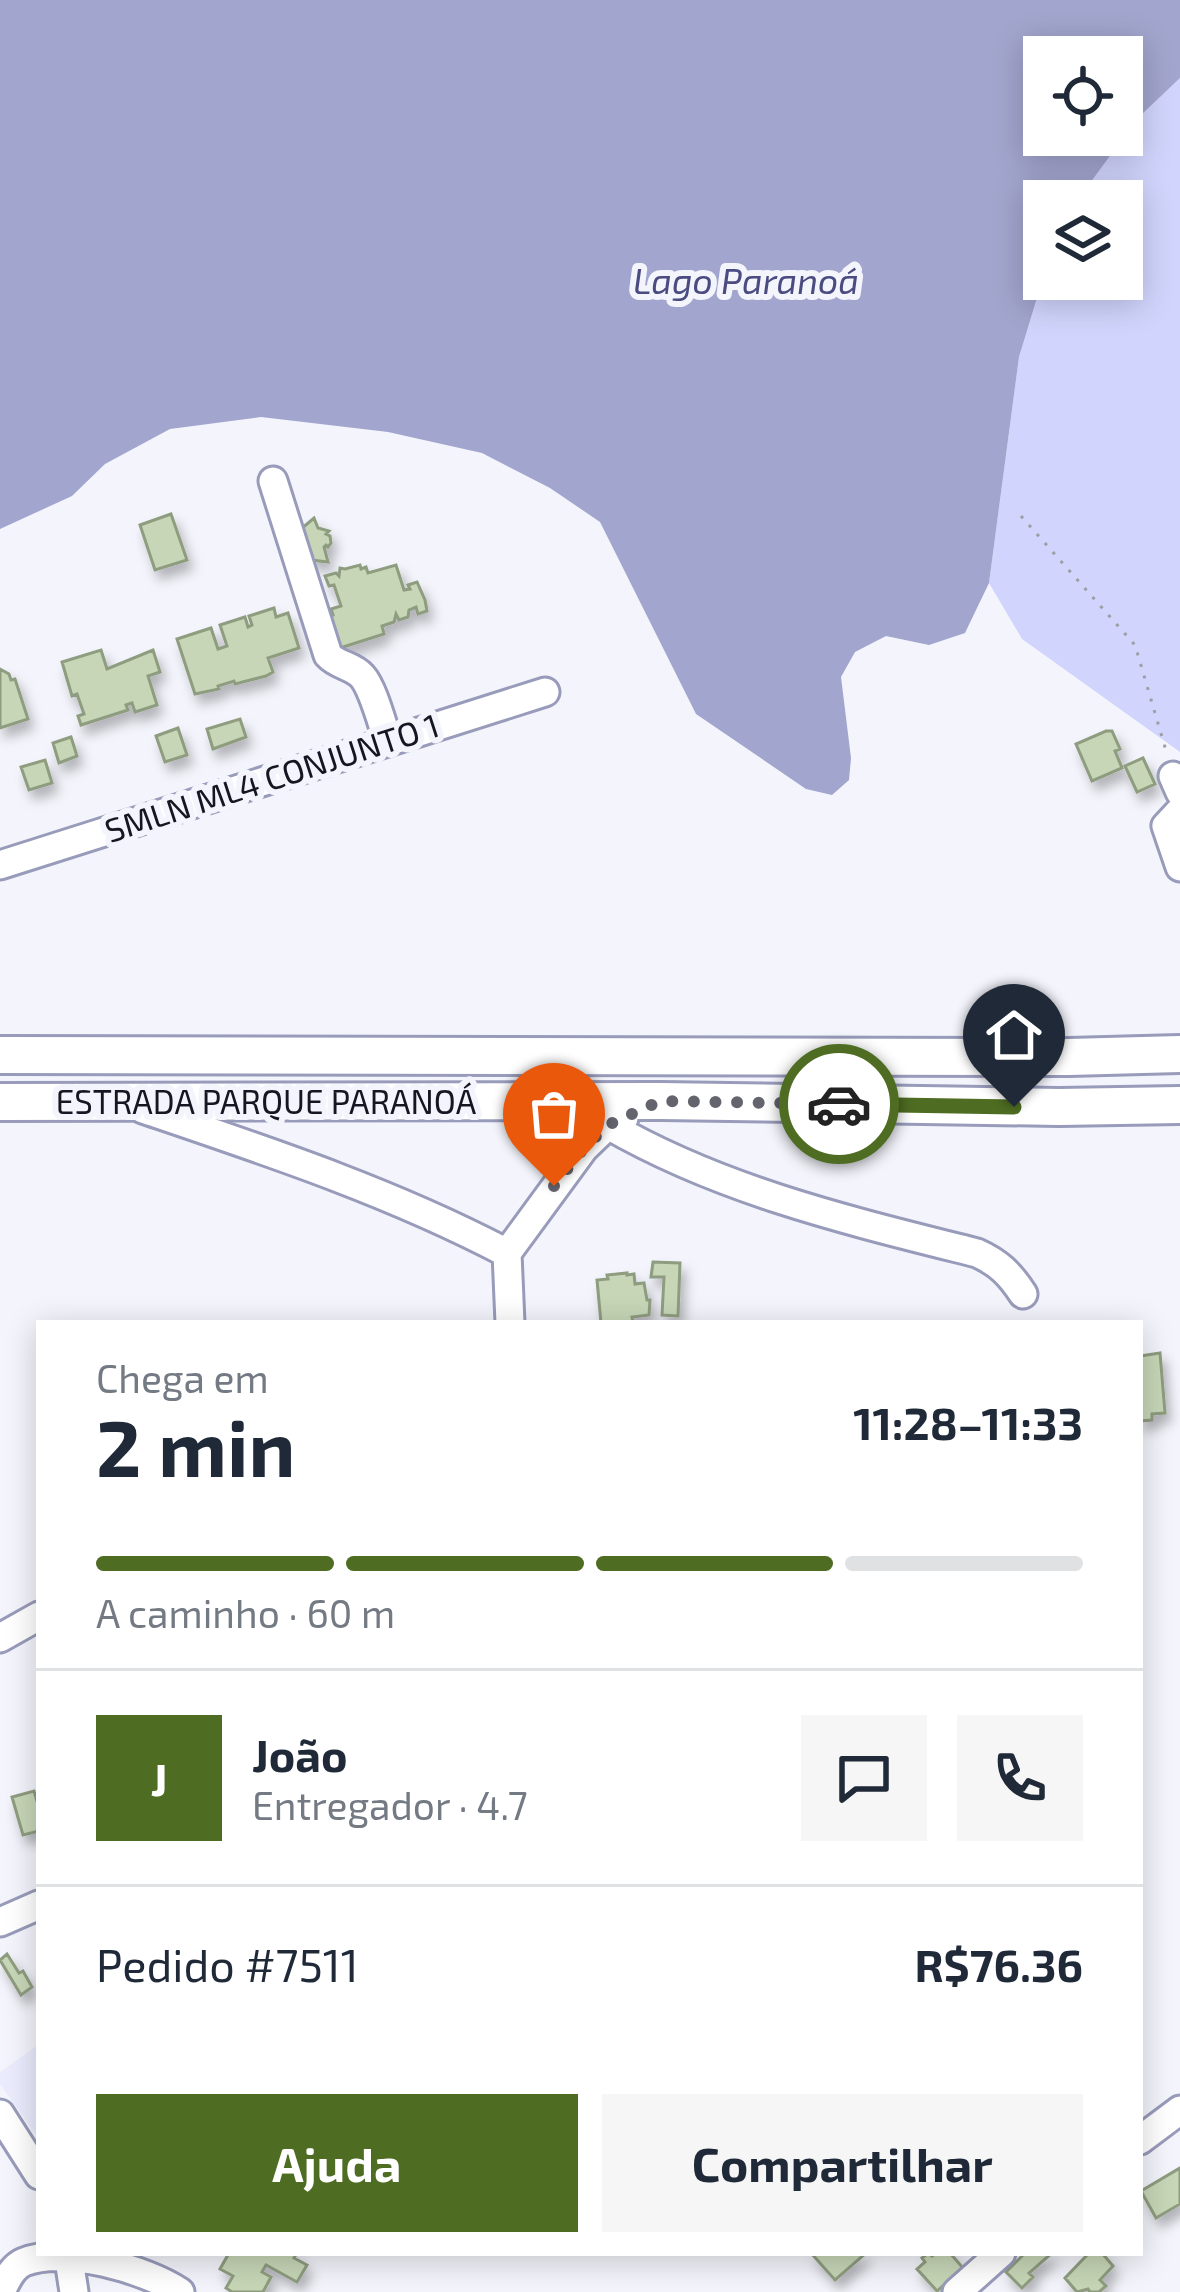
<!DOCTYPE html>
<html lang="pt">
<meta charset="utf-8">
<style>
:root{--surface:#fff;--page:#f6f6f7;--text:#1f2937;--muted:#747a83;--line:#e0e1e3;--accent:#4e6d22}
body{margin:0;font-family:"Exo 2",sans-serif;background:var(--page);color:var(--text);height:100vh;display:flex;flex-direction:column;font-size:45px;white-space:nowrap}
*{box-sizing:border-box;margin:0}
p{font-size:39px;color:var(--muted)}
.icon{flex:none;width:66px;height:66px;fill:none;stroke:currentColor;stroke-width:2;stroke-linecap:round;stroke-linejoin:round}
.map{position:relative;flex:1;overflow:hidden}
.drawer{position:absolute;left:36px;top:1320px;width:1107px;height:936px;display:flex;flex-direction:column;background:var(--surface);border-radius:0px;box-shadow:0 6px 30px #0003}
.drawer>*{flex:none}
.tools{position:absolute;left:1023px;top:36px;display:grid;gap:24px}
.tools a{display:grid;place-items:center;width:120px;height:120px;border-radius:0px;background:var(--surface);box-shadow:0 6px 30px #0003;font-size:60px}
.pin{position:absolute;display:grid;place-items:center;width:102px;height:102px;color:#fff;margin:-123px -51px;border-radius:50% 50% 50% 0;rotate:-45deg;box-shadow:0 0 12px #0007}
.pin .icon{rotate:45deg}
.courier{position:absolute;display:grid;place-items:center;width:120px;height:120px;margin:-60px;border:9px solid #4e6d22;border-radius:50%;background:#fff;color:#222;box-shadow:0 3px 15px #0007}
.overview em{font-style:normal;font-weight:700}
.overview div{display:flex;flex-direction:column-reverse}
.overview{display:flex;align-items:center;justify-content:space-between;height:204px;padding:0 60px}
h1{font-size:78px;font-weight:700;line-height:90px}
.bar{display:grid;grid-template-columns:repeat(4,1fr);gap:18px 12px;align-content:center;height:144px;padding:0 60px}
.bar i{height:15px;border-radius:9px;background:var(--line)}
.bar .selected{background:var(--accent)}
.bar p{grid-column:span 4}
.line{display:flex;align-items:center;gap:30px;padding:0 60px;border-top:3px solid var(--line)}
.line div{flex:1}
.round{display:grid;place-items:center;flex:none;width:126px;height:126px;border-radius:0px;background:var(--page)}
.cta{display:flex;gap:24px;margin-top:auto;padding:24px 60px}
.cta a{flex:1;height:138px;border-radius:0px;background:var(--accent);color:#fff;font-size:48px;font-weight:700;line-height:138px;text-align:center}
.cta a+a{background:var(--page);color:var(--text)}
.map>svg:first-child{display:block}
.built{fill:#eaebfc}
.green{fill:#d1d5fd}
.water{fill:#a2a5cd;fill-rule:evenodd}
.building{fill:#c7d6b7;stroke:#8e9c7f;stroke-width:3;filter:url(#shadow)}
.lines{fill:none;stroke-linecap:round;stroke-linejoin:round}
.minor-casing{stroke:#989bba;stroke-width:33}
.major-casing{stroke:#989bba;stroke-width:42}
.path{stroke:#9d9ea6;stroke-width:3;stroke-dasharray:3 9;stroke-linecap:butt}
.minor{stroke:#fff;stroke-width:27}
.major{stroke:#fff;stroke-width:36}
.done{stroke:#63646e;stroke-width:12;stroke-dasharray:0 21.6}
.route{stroke:#4e6d22;stroke-width:15}
.labels{text-anchor:middle;stroke-width:12;stroke-linejoin:round;paint-order:stroke}
.street-label{font-size:33px;fill:#151621;stroke:#f4f5fc}
.water-label{font-size:36px;font-style:italic;fill:#4a4c81;stroke:#f4f5fc}
</style>
<div class="map">
<svg width="1180" height="2292" viewBox="0 0 1180 2292">
<defs>
<filter id="shadow"><feDropShadow dx="5" dy="9" stdDeviation="6" flood-color="#0004"/></filter>
</defs>
<rect width="100%" height="100%" fill="#f4f5fc"/>
<path class="built" d="M 39,2044 L 39,2139 L 0,2084 L 0,2072 Z"/>
<path class="green" d="M 1180,78 L 1180,752 L 1022,639 L 989,583 L 1019,357 L 1044,275 L 1044,279 L 1122,279 L 1122,201 L 1077,201 L 1137,119 Z"/>
<path class="water" d="M 0,0 L 1180,0 L 1180,78 L 1137,119 L 1077,201 L 1044,201 L 1044,275 L 1019,357 L 989,583 L 965,633 L 929,645 L 886,636 L 855,652 L 841,677 L 851,758 L 849,780 L 832,795 L 806,789 L 696,714 L 600,522 L 550,488 L 482,453 L 388,432 L 261,417 L 170,429 L 105,464 L 72,496 L 0,529 ZM 1044,57 L 1122,57 L 1122,135 L 1044,135 Z"/>
<path class="building" d="M 171,514 L 187,560 L 155,570 L 140,525 Z
M 314,518 L 318,528 L 329,531 L 326,534 L 330,536 L 331,543 L 328,547 L 326,545 L 324,547 L 328,562 L 311,560 L 301,529 Z
M 360,565 L 361,569 L 366,567 L 368,573 L 396,565 L 404,590 L 410,589 L 408,585 L 417,582 L 425,600 L 427,611 L 418,614 L 416,607 L 409,610 L 408,617 L 399,620 L 396,614 L 394,622 L 382,626 L 384,634 L 340,648 L 330,616 L 333,615 L 331,609 L 341,606 L 334,585 L 329,586 L 325,576 L 336,573 L 339,576 L 340,568 L 345,569 Z
M 274,608 L 276,617 L 288,613 L 299,648 L 268,658 L 273,672 L 266,676 L 235,684 L 234,681 L 218,686 L 219,689 L 195,694 L 177,639 L 211,628 L 218,649 L 227,646 L 220,625 L 245,617 L 248,627 L 252,625 L 249,616 Z
M 101,650 L 107,669 L 153,650 L 160,672 L 148,676 L 157,705 L 135,712 L 132,703 L 126,705 L 128,710 L 81,725 L 78,716 L 84,714 L 77,694 L 72,696 L 62,662 Z
M 0,669 L 9,674 L 11,680 L 15,679 L 28,719 L 0,728 Z
M 240,719 L 246,737 L 213,749 L 207,729 Z
M 178,728 L 187,755 L 165,762 L 156,736 Z
M 1106,731 L 1112,731 L 1120,749 L 1115,751 L 1122,768 L 1092,781 L 1076,744 Z
M 71,737 L 77,756 L 59,763 L 53,743 Z
M 1143,758 L 1155,784 L 1137,792 L 1125,766 Z
M 45,760 L 52,783 L 29,790 L 21,767 Z
M 653,1262 L 680,1263 L 678,1316 L 662,1315 L 664,1277 L 651,1277 Z
M 627,1273 L 627,1275 L 634,1274 L 635,1284 L 644,1283 L 647,1300 L 650,1300 L 649,1315 L 632,1317 L 633,1323 L 601,1323 L 597,1280 L 608,1279 L 607,1275 Z
M 1160,1353 L 1165,1413 L 1152,1414 L 1152,1420 L 1140,1421 L 1140,1356 Z
M 34,1791 L 39,1808 L 39,1831 L 23,1835 L 12,1797 Z
M 7,1954 L 19,1973 L 23,1971 L 32,1987 L 21,1995 L 0,1960 Z
M 1180,2168 L 1180,2204 L 1156,2218 L 1141,2191 Z
M 229,2253 L 297,2253 L 294,2258 L 307,2265 L 297,2282 L 266,2265 L 262,2272 L 271,2277 L 263,2292 L 232,2292 L 226,2288 L 233,2276 L 220,2269 Z
M 811,2253 L 864,2253 L 865,2254 L 835,2280 Z
M 928,2253 L 932,2256 L 936,2253 L 950,2253 L 963,2268 L 937,2291 L 917,2269 L 925,2262 L 922,2258 Z
M 1025,2253 L 1052,2253 L 1029,2273 L 1033,2277 L 1022,2288 L 1006,2272 Z
M 1089,2253 L 1102,2253 L 1113,2266 L 1100,2280 L 1106,2286 L 1099,2292 L 1090,2292 L 1088,2289 L 1077,2292 L 1065,2278 Z"/>
<g class="lines">
<defs>
<path id="minor" d="M 273,481 L 328,655 C 338,666 352,665 362,676 C 373,688 382,724 388,741
M 1173,776 L 1180,792
M 1180,811 L 1166,826 L 1180,867
M 0,865 L 545,692
M 143,1109 C 267,1151 391,1192 507,1253
M 608,1125 C 722,1191 850,1221 977,1253 C 999,1263 1010,1274 1023,1294
M 510,1323 L 507,1253 L 584,1148 L 608,1125 L 624,1118
M 0,1638 L 39,1616
M 0,1922 L 39,1905
M 0,2114 L 39,2175
M 1140,2140 L 1180,2110
M 68,2253 L 74,2292
M 1,2292 C 6,2281 12,2267 24,2262 C 65,2246 145,2269 180,2292
M 957,2292 L 1001,2253"/>
<path id="major" d="M 0,1055 L 1069,1057 L 1180,1054
M 0,1102 L 660,1101 L 1059,1107 L 1180,1105"/>
</defs>
<use href="#minor" class="minor-casing"/>
<use href="#major" class="major-casing"/>
<path class="path" d="M 1021,516 L 1135,645 L 1167,754"/>
<use href="#minor" class="minor"/>
<use href="#major" class="major"/>
</g>
<g class="lines">
<path class="done" d="M 554,1186 L 584,1148 L 608,1125 L 660,1101 L 839,1104"/>
<path class="route" d="M 839,1104 L 1014,1107"/>
</g>
<g class="labels">
<g class="street-label">
<text transform="translate(272 778) rotate(-18)" y="12">SMLN ML4 CONJUNTO 1</text>
<text x="266" y="1114">ESTRADA PARQUE PARANOÁ</text>
</g>
<g class="water-label">
<text x="746" y="294">Lago Paranoá</text>
</g>
</g>
</svg>
<div class="tools">
<a><svg class="icon" aria-label="locate" viewBox="0 0 24 24"><circle cx="12" cy="12" r="6"/><path d="M12 2v4M12 18v4M2 12h4M18 12h4"/></svg></a>
<a><svg class="icon" aria-label="layers" viewBox="0 0 24 24"><path d="M12 4l9 5-9 5-9-5zM3 14l9 5 9-5"/></svg></a>
</div>
<div class="pin" style="left:554px;top:1186px;background:#ea580c"><svg class="icon" aria-label="bag" viewBox="0 0 24 24"><path d="M5 8h14l-1 12H6zM9 8a3 3 0 0 1 6 0"/></svg></div>
<div class="pin" style="left:1014px;top:1107px;background:#1f2937"><svg class="icon" aria-label="home" viewBox="0 0 24 24"><path d="M3 11l9-7 9 7M6 9v11h12V9"/></svg></div>
<div class="courier" style="left:839px;top:1104px"><svg class="icon" aria-label="car" viewBox="0 0 24 24"><path d="M5 17H2v-5l4-1 3-4h7l3 4 3 1v5h-3M9 17h6M6 11h13"/><circle cx="7" cy="17" r="2"/><circle cx="17" cy="17" r="2"/></svg></div>
<section class="drawer">
<div class="overview"><div><h1>2 min</h1><p>Chega em</p></div><em>11:28–11:33</em></div>
<div class="bar"><i class="selected"></i><i class="selected"></i><i class="selected"></i><i></i><p>A caminho · 60 m</p></div>
<div class="line" style="height:216px"><b class="round" style="background:var(--accent);color:#fff">J</b><div><b>João</b><p>Entregador · 4.7</p></div><a class="round"><svg class="icon" aria-label="chat" viewBox="0 0 24 24"><path d="M4 5h16v11H9l-5 4z"/></svg></a><a class="round"><svg class="icon" aria-label="phone" viewBox="0 0 24 24"><path d="M5 4h4l2 5-3 2q2 4 5 5l2-3 5 2v4C11 20 4 13 5 4z"/></svg></a></div>
<div class="line" style="height:156px"><div>Pedido #7511</div><b>R$76.36</b></div>
<div class="cta"><a>Ajuda</a><a>Compartilhar</a></div>
</section>
</div>
